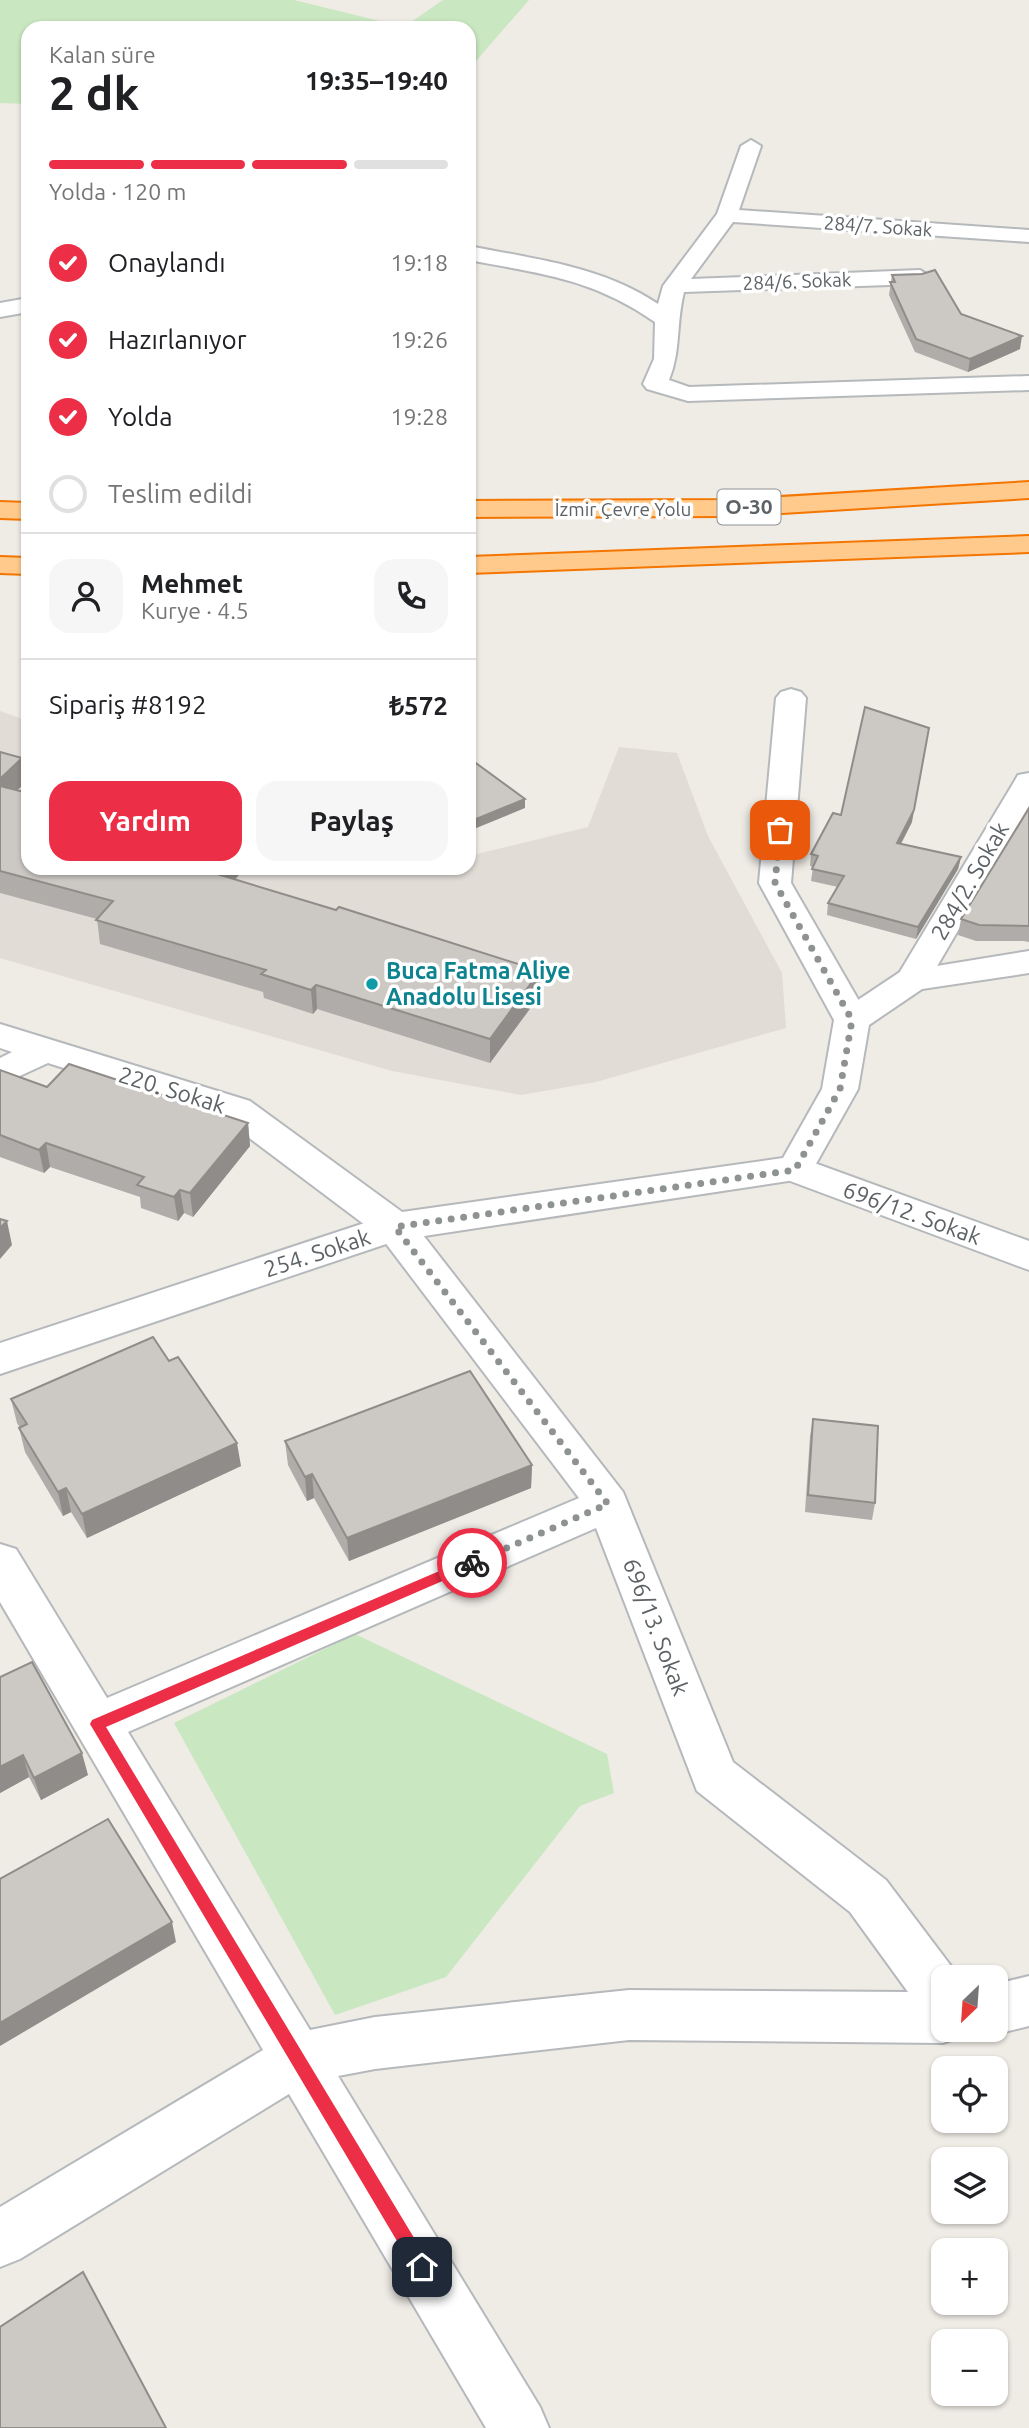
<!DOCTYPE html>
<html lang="tr">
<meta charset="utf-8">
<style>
:root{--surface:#fff;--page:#f6f6f6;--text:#202124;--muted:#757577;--line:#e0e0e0;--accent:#ec2e46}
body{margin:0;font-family:Ubuntu,sans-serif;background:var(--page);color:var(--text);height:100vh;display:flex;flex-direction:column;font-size:26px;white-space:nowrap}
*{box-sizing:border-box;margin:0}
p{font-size:23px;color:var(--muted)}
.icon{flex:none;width:38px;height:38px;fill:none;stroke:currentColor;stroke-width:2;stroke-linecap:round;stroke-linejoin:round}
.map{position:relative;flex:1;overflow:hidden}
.drawer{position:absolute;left:21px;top:21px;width:455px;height:854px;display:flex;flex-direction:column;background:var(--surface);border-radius:21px;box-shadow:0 2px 5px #0004}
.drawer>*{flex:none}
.needle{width:46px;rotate:205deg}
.fabs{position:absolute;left:931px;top:1965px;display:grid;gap:14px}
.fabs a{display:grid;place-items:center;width:77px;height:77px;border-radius:14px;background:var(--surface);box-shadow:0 2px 5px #0004;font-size:35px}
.pin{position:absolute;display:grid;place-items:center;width:60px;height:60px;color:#fff;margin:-30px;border-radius:14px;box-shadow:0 4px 10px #0006}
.courier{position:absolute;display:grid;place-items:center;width:70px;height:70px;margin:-35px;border:5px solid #ec2e46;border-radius:50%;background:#fff;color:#222;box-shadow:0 2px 9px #0007}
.head em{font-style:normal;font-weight:700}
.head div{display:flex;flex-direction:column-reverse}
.head{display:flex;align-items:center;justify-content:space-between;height:119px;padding:0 28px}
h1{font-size:46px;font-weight:700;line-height:52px}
.bar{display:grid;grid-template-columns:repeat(4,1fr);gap:10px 7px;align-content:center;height:84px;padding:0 28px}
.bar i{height:9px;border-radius:5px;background:var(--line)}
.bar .selected{background:var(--accent)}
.bar p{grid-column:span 4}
.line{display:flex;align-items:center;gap:18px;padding:0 28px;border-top:2px solid var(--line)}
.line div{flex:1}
.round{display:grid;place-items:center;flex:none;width:74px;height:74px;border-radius:21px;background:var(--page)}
ol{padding:0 28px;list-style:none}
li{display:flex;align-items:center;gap:21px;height:77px}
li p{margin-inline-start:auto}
li .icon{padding:7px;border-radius:50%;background:var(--accent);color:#fff;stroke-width:4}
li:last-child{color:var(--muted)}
li i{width:38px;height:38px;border:4px solid var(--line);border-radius:50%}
.action{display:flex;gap:14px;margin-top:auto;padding:14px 28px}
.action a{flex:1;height:80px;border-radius:21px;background:var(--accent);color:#fff;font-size:28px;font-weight:700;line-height:80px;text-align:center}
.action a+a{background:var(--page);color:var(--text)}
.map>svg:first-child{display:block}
.education{fill:#e1dcd6}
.green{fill:#c9e7c1}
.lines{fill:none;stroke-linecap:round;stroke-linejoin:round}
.minor-casing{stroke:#b5b9bc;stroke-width:4}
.tertiary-casing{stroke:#b5b9bc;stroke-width:4}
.motorway-casing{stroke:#f47500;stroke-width:4}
.minor{fill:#fff;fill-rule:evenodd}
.tertiary{fill:#fff;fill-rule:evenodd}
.motorway{fill:#ffca8c;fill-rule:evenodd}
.wall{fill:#afaca9}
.shaded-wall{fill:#8f8c89}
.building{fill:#ccc8c4;stroke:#8f8c89;stroke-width:2}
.route{fill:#ec2e46}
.done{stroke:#8f9292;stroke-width:7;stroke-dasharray:0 12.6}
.culture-dot{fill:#0f9aa8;stroke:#fff;stroke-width:2.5}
.labels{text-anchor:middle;stroke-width:7;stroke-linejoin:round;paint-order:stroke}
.far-street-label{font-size:19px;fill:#5c6265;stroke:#fff}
.shield{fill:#fff;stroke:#8d9193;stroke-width:2}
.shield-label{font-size:21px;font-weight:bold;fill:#5c6265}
.street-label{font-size:23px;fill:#5c6265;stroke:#fff}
.culture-label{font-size:23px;font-weight:bold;fill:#0d838f;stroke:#fff;text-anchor:start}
</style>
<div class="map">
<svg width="1029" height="2428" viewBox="0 0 1029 2428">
<rect width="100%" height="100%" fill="#efebe5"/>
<path class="education" d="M 0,711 L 28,721 L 28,868 L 469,868 L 469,852 L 477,854 L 588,827 L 619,747 L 677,753 L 708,836 L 782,973 L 786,1028 L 596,1082 L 521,1095 L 392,1071 L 0,958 Z"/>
<path class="green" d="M 0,0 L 294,0 L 404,27 L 443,0 L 529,0 L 469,69 L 469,28 L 28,28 L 28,104 L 0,103 Z
M 355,1634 L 607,1754 L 614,1793 L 580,1806 L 446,1977 L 335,2015 L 174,1723 Z"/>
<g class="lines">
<defs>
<path id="minor" d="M 751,140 L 761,146 L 739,210 L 1029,230 L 1029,242 L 733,222 L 691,279 L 920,270 L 931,277 L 920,284 L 684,292 C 676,324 681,351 669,380 L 689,387 L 1029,376 L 1029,390 L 688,401 L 647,389 L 643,384 L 654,359 L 655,322 C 591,278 542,274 469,260 L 469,246 C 534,259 602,266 658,304 L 663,286 L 717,214 L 741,146 Z
M 28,298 L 28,312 L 0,317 L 0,303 Z
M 791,689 L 801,692 L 806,698 L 791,883 L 870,1020 L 864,1028 L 852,1031 L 840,1028 L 834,1020 L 759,883 L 776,698 L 781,692 Z
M 1029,773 L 1029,809 L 929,980 L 924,988 L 912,991 L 900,988 L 895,980 L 1014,782 L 1018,775 Z
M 0,1024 L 250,1101 L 409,1217 L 623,1492 L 733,1762 L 886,1880 L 960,1978 L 943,1978 L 943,2030 L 964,2030 L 962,2036 L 943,2043 L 629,2040 L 375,2069 L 338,2076 L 540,2407 L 549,2428 L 486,2428 L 289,2094 L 20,2259 L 0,2267 L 0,2207 L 263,2050 L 0,1602 L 0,1544 L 16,1549 L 107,1698 L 579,1498 L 381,1237 L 224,1119 L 48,1063 L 0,1085 L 0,1058 L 12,1052 L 0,1048 ZM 596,1528 L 697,1791 L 850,1912 L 908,1992 L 629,1990 L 375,2017 L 310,2030 L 128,1732 Z
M 795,1156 L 1029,1241 L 1029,1270 L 782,1178 L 776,1169 L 782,1160 Z
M 1029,1976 L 1029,2026 L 996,2034 L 985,2030 L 996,2030 L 996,1984 Z"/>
<path id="tertiary" d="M 1029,951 L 1029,973 L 922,989 L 869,1025 L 858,1089 L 808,1178 L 398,1240 L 0,1374 L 0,1343 L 395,1213 L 783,1158 L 822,1089 L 834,1020 L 840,1012 L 900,972 Z"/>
<path id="motorway" d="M 1029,482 L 1029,498 L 731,516 L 469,517 L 469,501 L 731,500 Z
M 0,502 L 28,503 L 28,519 L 0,518 Z
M 1029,536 L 1029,552 L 469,573 L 469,557 Z
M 0,557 L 28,558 L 28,574 L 0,573 Z"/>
</defs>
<use href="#minor" class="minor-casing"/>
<use href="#tertiary" class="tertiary-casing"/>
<use href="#motorway" class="motorway-casing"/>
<use href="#minor" class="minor"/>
<use href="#tertiary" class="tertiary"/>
<use href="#motorway" class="motorway"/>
</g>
<path class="wall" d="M 892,275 L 961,314 L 1020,349 L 968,372 L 915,352 L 889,295 Z
M 0,752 L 22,758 L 27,781 L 17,790 L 28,868 L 242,868 L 242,871 L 235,880 L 540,971 L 540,995 L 490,1063 L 317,1009 L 313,1014 L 264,998 L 263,992 L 100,944 L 97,919 L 0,893 Z
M 1029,808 L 1029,942 L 1023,941 L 976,941 L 958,935 L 961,919 Z
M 912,822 L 901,844 L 961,857 L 958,869 L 916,939 L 827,915 L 828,903 L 838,887 L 811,881 L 813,867 L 810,866 L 811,854 Z
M 0,1070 L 47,1087 L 248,1123 L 250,1146 L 193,1217 L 184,1213 L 178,1221 L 141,1208 L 140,1197 L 50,1167 L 44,1173 L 0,1157 Z
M 11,1399 L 241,1466 L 87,1538 L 71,1512 L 63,1516 L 25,1452 L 19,1428 L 20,1428 L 17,1423 Z
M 813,1419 L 875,1503 L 872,1520 L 805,1512 L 810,1436 Z
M 285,1441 L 532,1465 L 531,1488 L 349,1561 L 314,1498 L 307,1501 L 288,1465 Z
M 0,1677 L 88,1775 L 41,1800 L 29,1777 L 0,1793 Z"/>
<path class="shaded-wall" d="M 1022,336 L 1020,349 L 968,372 L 970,359 Z
M 929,728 L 912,822 L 895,855 L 897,843 Z
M 22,758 L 27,781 L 0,807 L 0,779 Z
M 525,799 L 525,808 L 469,831 L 469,822 Z
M 961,857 L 958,869 L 916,939 L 918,927 Z
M 222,868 L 242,868 L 242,871 L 219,898 L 217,874 Z
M 540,971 L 540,995 L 490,1063 L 490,1039 Z
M 316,985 L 317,1009 L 313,1014 L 311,990 Z
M 248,1123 L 250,1146 L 193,1217 L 190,1193 Z
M 46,1143 L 50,1167 L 44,1173 L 39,1150 Z
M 180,1190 L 184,1213 L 178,1221 L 174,1197 Z
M 7,1221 L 12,1245 L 0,1259 L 0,1228 Z
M 237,1443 L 241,1466 L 87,1538 L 82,1514 Z
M 532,1465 L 531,1488 L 349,1561 L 347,1538 Z
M 312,1474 L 314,1498 L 307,1501 L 305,1477 Z
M 66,1488 L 71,1512 L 63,1516 L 58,1492 Z
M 82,1753 L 88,1775 L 41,1800 L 34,1778 Z
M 23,1755 L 29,1777 L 0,1793 L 0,1767 Z
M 172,1922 L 176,1942 L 0,2046 L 0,2023 Z"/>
<path class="building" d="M 935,270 L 961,314 L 1022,336 L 970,359 L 916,339 L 890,282 L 895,282 L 892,275 L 922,274 Z
M 865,707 L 929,728 L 914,810 L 897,843 L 961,857 L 918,927 L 828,903 L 844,876 L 812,869 L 818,856 L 811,854 L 833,813 L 841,815 Z
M 0,752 L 22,758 L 0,779 Z
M 469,758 L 525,799 L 469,822 Z
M 0,786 L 28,793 L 28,868 L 222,868 L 217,874 L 336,910 L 339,907 L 540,971 L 490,1039 L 316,985 L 311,990 L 261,974 L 266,970 L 96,920 L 113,901 L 0,871 Z
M 1029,808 L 1029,926 L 979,925 L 961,919 Z
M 69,1064 L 248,1123 L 190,1193 L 180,1190 L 174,1197 L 137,1185 L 144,1177 L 46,1143 L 39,1150 L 0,1135 L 0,1070 L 47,1087 Z
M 0,1219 L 7,1221 L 0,1228 Z
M 153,1337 L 169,1361 L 178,1357 L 237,1443 L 82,1514 L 66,1488 L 58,1492 L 19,1428 L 27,1424 L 11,1399 Z
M 470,1371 L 532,1465 L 347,1538 L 312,1474 L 305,1477 L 285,1441 Z
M 813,1419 L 878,1426 L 875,1503 L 808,1495 Z
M 32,1662 L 82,1753 L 34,1778 L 23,1755 L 0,1767 L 0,1677 Z
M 108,1819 L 172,1922 L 0,2023 L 0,1879 Z
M 83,2272 L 166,2428 L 0,2428 L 0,2327 Z"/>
<path class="route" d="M 472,1557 L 479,1563 L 477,1566 L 106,1727 L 428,2261 L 430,2267 L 428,2273 L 422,2275 L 416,2273 L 90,1724 L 92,1720 Z"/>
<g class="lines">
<path class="done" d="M 472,1563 L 608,1504 L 395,1227 L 795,1170 L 840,1089 L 852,1020 L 775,883 L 780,830"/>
</g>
<circle class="culture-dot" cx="372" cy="984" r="7"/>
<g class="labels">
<g class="far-street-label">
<text transform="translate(878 226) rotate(4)" y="7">284/7. Sokak</text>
<text transform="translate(797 281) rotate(-2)" y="7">284/6. Sokak</text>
<text x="623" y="516">İzmir Çevre Yolu</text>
</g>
<rect class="shield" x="717.5" y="489.5" width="63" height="35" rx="5"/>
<g class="shield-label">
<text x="749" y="514">O-30</text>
</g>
<g class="street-label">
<text transform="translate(970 881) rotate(-60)" y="8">284/2. Sokak</text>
<text transform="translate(172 1090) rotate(17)" y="8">220. Sokak</text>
<text transform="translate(912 1213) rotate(20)" y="8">696/12. Sokak</text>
<text transform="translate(317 1253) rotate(-18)" y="8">254. Sokak</text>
<text transform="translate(656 1627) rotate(69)" y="8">696/13. Sokak</text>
</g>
<g class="culture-label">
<text x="386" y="979">Buca Fatma Aliye<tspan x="386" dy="26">Anadolu Lisesi</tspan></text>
</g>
</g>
</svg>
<div class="fabs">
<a><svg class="needle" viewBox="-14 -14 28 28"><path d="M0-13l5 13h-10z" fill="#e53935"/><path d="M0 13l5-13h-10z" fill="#757577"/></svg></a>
<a><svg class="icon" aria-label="locate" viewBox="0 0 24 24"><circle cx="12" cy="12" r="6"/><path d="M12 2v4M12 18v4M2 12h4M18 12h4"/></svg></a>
<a><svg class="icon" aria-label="layers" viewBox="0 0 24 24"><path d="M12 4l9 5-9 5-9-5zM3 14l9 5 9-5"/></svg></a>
<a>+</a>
<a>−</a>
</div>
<div class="pin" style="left:780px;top:830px;background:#ea580c"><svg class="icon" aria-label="bag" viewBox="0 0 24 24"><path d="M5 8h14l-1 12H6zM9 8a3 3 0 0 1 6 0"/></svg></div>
<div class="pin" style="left:422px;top:2267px;background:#1f2937"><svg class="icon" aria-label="home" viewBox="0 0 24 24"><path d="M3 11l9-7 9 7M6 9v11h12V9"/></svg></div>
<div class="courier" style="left:472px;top:1563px"><svg class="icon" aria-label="bike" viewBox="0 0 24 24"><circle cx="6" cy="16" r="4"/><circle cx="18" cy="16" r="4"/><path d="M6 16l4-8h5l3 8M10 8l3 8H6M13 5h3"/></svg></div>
<section class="drawer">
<div class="head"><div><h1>2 dk</h1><p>Kalan süre</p></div><em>19:35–19:40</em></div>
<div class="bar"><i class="selected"></i><i class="selected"></i><i class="selected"></i><i></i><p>Yolda · 120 m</p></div>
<ol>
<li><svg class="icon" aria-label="check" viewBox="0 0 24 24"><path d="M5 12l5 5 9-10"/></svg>Onaylandı<p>19:18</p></li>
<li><svg class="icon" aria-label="check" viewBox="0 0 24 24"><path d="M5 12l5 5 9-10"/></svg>Hazırlanıyor<p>19:26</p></li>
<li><svg class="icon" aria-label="check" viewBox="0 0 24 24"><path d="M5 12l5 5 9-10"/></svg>Yolda<p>19:28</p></li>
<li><i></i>Teslim edildi</li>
</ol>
<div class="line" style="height:126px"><a class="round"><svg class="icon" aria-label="person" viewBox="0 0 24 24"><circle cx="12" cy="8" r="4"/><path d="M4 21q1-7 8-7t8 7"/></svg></a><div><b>Mehmet</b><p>Kurye · 4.5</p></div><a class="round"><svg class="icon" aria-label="phone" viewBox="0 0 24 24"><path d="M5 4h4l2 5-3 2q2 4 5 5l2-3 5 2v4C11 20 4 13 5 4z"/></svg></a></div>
<div class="line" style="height:91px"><div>Sipariş #8192</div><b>₺572</b></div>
<div class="action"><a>Yardım</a><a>Paylaş</a></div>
</section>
</div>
